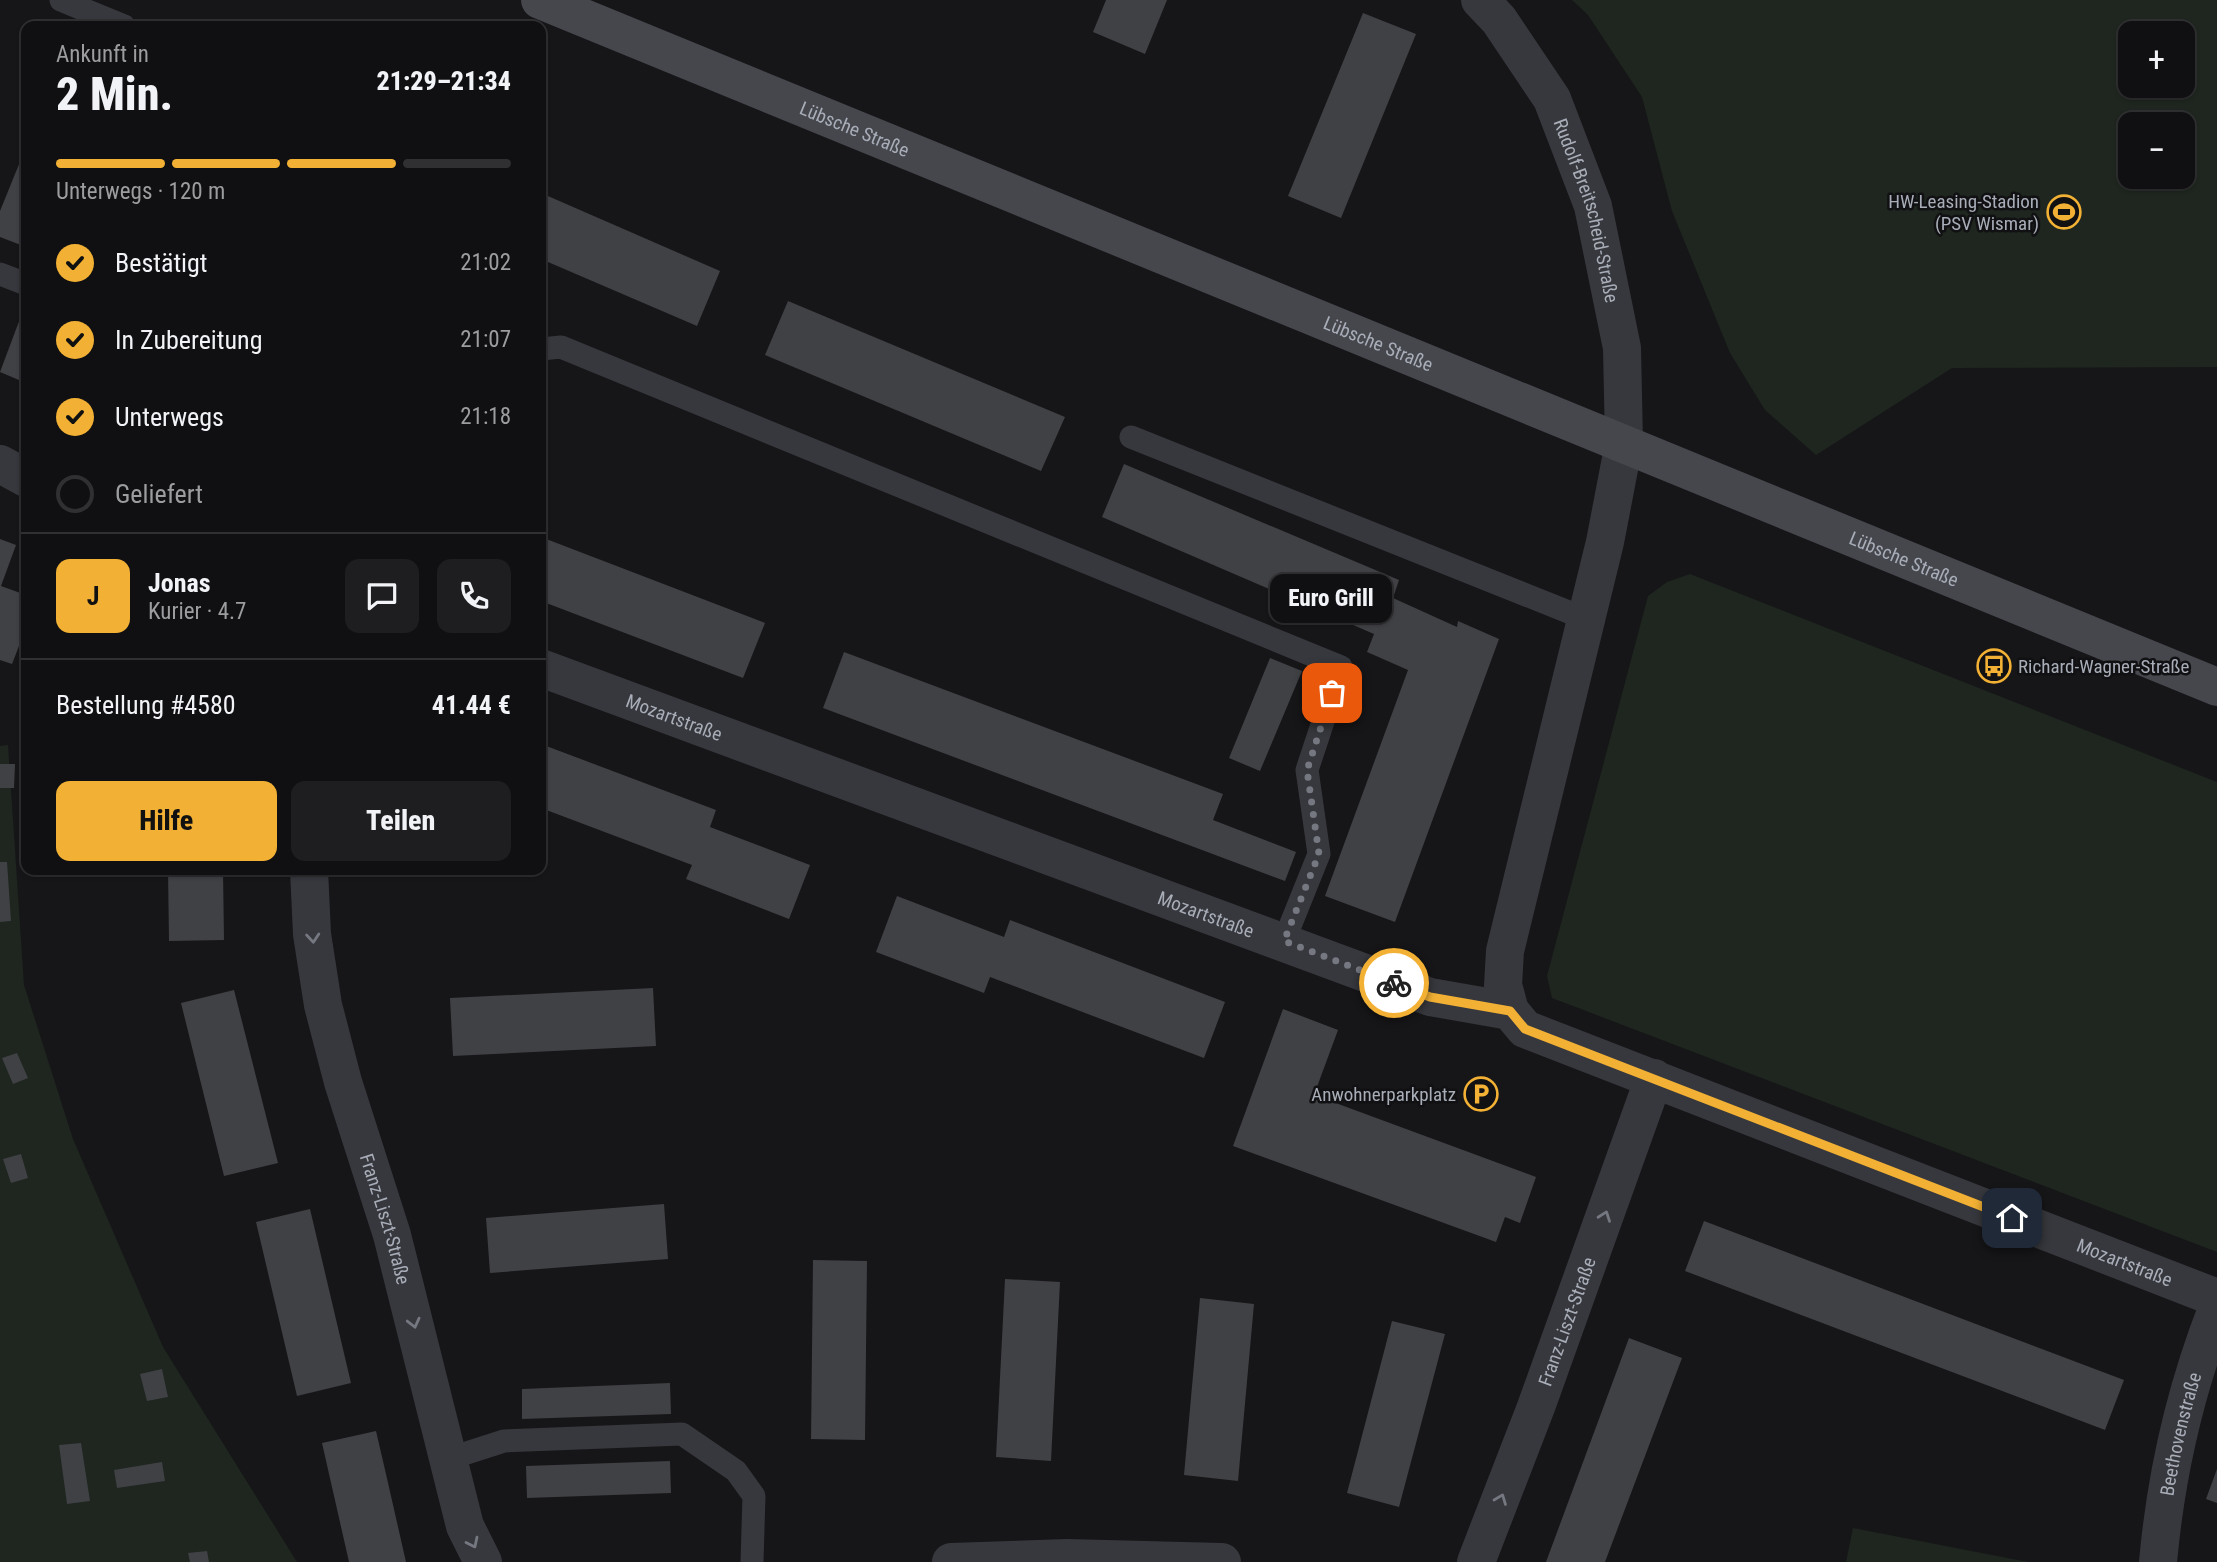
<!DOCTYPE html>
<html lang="de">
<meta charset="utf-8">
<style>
:root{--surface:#101012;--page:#1e1e20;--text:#f1f3f6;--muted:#9c9d9f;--line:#303032;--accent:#f2b134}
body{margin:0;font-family:"Roboto Condensed",sans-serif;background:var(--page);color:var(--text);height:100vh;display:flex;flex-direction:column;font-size:26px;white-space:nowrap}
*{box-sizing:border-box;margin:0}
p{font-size:23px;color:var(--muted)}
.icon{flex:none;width:38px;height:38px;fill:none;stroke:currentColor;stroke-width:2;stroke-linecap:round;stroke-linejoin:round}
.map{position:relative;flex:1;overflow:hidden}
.drawer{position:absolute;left:21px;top:21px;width:525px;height:854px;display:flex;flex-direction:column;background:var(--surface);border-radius:14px;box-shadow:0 2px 5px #0004,0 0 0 2px var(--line)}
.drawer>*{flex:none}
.fabs{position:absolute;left:2118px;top:21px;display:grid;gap:14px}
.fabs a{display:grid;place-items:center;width:77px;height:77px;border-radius:14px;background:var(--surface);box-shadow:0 2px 5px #0004,0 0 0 2px var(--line);font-size:35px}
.pin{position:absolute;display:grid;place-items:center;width:60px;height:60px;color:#fff;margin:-30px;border-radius:14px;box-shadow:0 4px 10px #0006}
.courier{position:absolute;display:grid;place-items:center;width:70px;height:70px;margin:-35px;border:5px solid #f2b134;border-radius:50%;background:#fff;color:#222;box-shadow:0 2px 9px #0007}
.bubble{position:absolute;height:49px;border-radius:14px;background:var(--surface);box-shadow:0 2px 5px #0004,0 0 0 2px var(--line);font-size:23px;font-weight:800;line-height:49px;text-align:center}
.summary em{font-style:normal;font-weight:800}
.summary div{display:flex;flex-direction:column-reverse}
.summary{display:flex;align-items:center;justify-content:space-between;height:119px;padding:0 35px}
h1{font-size:46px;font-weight:800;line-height:52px}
.bar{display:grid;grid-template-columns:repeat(4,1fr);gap:10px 7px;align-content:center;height:84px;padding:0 35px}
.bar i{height:9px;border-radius:5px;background:var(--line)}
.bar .current{background:var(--accent)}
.bar p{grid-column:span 4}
.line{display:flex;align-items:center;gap:18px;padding:0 35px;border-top:2px solid var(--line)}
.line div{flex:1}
.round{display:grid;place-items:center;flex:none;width:74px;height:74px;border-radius:14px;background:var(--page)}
ol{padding:0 35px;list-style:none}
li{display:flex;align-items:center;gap:21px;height:77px}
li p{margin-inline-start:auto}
li .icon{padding:7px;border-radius:50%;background:var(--accent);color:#111;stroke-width:4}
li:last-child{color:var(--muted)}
li i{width:38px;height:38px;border:4px solid var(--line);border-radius:50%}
.cta{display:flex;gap:14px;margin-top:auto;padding:14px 35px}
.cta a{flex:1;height:80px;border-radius:14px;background:var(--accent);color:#111;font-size:28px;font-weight:800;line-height:80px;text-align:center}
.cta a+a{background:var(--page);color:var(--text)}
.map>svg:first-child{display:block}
.green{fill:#1e261f;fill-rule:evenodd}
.building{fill:#404145}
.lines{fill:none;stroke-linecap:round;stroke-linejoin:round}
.lane{stroke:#37383d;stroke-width:23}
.street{stroke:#37383d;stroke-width:38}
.secondary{stroke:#45474d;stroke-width:38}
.oneway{stroke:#757881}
.done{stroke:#757880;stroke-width:7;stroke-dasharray:0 12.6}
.route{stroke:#f2b134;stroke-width:9}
.labels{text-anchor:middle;stroke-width:5;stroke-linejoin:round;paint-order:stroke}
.street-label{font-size:19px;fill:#a8adb8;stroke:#111113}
.poi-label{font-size:19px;fill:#a8adb8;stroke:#111113;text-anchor:end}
</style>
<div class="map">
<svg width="2217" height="1562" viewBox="0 0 2217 1562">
<rect width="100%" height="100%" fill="#161618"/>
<path class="green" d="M 1572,0 L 2217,0 L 2217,367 L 1952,368 L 1816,455 L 1765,410 L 1730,353 L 1672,211 L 1642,97 L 1588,15 ZM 2182,33 L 2182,86 L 2130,86 L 2130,33 ZM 2182,124 L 2182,177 L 2130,177 L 2130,124 Z
M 1690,574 L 2217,782 L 2217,1252 L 1552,998 L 1547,976 L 1648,596 L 1667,582 Z
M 8,745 L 24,985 L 73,1139 L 163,1347 L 297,1562 L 0,1562 L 0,746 Z
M 1853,1528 L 2028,1562 L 1846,1562 Z"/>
<path class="building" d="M 1106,0 L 1167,0 L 1145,54 L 1093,32 Z
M 1363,13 L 1416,34 L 1341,218 L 1288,196 Z
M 26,147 L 26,247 L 0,237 L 0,211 Z
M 541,193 L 720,271 L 697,326 L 541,259 Z
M 788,301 L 1065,417 L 1041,471 L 765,355 Z
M 21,316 L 26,318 L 26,383 L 0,372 Z
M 1124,464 L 1399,580 L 1393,598 L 1457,627 L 1458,621 L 1499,639 L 1395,922 L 1325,896 L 1408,670 L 1367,652 L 1374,634 L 1102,517 Z
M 541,537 L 765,623 L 743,678 L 541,601 Z
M 0,539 L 16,545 L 1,586 L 26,595 L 26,628 L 12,664 L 0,660 Z
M 844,652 L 1223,794 L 1213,820 L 1296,852 L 1285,881 L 823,708 Z
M 1270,658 L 1302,671 L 1260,771 L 1229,758 Z
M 541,744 L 716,810 L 710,827 L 810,865 L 789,919 L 686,879 L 692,865 L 541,808 Z
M 0,764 L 15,764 L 14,788 L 0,788 Z
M 0,862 L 7,862 L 11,921 L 0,922 Z
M 168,870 L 223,870 L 224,940 L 169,941 Z
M 897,896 L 1004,937 L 1010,920 L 1225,1002 L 1204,1058 L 990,977 L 984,993 L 876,952 Z
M 653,988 L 656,1046 L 453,1056 L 450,998 Z
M 234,990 L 278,1163 L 224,1176 L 181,1003 Z
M 1283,1009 L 1338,1030 L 1314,1095 L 1536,1177 L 1520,1223 L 1505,1217 L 1496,1242 L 1233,1146 Z
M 17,1053 L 28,1078 L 13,1084 L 2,1058 Z
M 21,1154 L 28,1178 L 11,1183 L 3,1159 Z
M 664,1204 L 668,1259 L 490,1273 L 486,1218 Z
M 310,1209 L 351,1383 L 297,1396 L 256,1222 Z
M 1704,1221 L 2124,1380 L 2105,1430 L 1685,1271 Z
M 813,1260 L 867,1261 L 865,1440 L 811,1439 Z
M 1005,1279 L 1060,1282 L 1051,1461 L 996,1457 Z
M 1200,1298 L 1254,1304 L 1238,1481 L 1184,1475 Z
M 1392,1321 L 1445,1334 L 1399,1507 L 1347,1493 Z
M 1629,1338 L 1682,1358 L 1605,1562 L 1546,1562 Z
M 162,1369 L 168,1397 L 147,1401 L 140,1374 Z
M 670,1383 L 671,1414 L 522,1419 L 522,1389 Z
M 376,1431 L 386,1474 L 406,1562 L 349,1562 L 322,1443 Z
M 81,1443 L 90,1501 L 67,1504 L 59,1445 Z
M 670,1461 L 671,1493 L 527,1498 L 526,1466 Z
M 162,1462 L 165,1481 L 117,1488 L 114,1470 Z
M 2217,1469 L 2217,1503 L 2206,1499 Z
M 207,1551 L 209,1562 L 190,1562 L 188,1553 Z"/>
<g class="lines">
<path class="lane" d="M 61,0 L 124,26
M 0,274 L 26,284
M 541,349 L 561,347 L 1341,667 L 1307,770 L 1319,854 L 1284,941
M 1131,437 L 1586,619
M 448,1459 L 504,1441 L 682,1434 L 736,1471 L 754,1496 L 752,1562"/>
<g class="street">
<path id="s1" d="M 1480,0 L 1499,20 L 1552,99 L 1593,206 L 1622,348 L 1624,443 L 1605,542 L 1505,951 L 1503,985 L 1510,1011"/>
<path d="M 0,464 L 26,478"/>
<path id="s2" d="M 541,668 L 1430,997 L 1510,1011 L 1525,1029 L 2217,1298"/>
<path id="s3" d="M 309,870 L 312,934 L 323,1005 L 343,1082 L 392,1235 L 465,1526 L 483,1562"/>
<path d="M 951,1562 L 1067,1558 L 1222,1562"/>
<path id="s4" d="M 1476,1562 L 1536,1407 L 1654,1078"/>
<path id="s5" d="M 2158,1562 C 2166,1474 2185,1391 2217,1309"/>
</g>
<path class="secondary" id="s6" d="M 540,0 L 2217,687"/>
</g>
<defs><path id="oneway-chevron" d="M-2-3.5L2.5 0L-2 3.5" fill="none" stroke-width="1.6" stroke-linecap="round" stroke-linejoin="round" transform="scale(1.75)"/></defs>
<g class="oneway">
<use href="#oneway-chevron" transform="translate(313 938) rotate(85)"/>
<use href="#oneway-chevron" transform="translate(1605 1216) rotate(-70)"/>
<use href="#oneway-chevron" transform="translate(414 1323) rotate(76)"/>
<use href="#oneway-chevron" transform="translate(1501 1499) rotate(-69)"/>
<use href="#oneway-chevron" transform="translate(473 1543) rotate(64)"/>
</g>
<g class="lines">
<path class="done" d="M 1332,693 L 1307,770 L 1319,854 L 1284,941 L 1394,983"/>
<path class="route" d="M 1394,983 L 1430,997 L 1510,1011 L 1525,1029 L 2012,1218"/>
</g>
<defs>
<symbol id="stadium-ring" viewBox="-11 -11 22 22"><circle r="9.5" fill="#111113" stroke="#f2b134" stroke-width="1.5"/><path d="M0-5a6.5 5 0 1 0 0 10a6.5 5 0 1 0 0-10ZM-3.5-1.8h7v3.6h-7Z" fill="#f2b134"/></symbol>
<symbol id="bus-ring" viewBox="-11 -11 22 22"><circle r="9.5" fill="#111113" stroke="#f2b134" stroke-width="1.5"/><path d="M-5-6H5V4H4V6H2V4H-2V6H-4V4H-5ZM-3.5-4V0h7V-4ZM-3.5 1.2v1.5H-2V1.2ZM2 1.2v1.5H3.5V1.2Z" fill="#f2b134"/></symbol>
<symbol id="parking-ring" viewBox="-11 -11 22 22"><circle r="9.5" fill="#111113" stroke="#f2b134" stroke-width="1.5"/><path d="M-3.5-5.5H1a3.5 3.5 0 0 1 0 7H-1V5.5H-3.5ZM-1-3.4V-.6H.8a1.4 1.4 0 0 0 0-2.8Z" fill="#f2b134"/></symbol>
</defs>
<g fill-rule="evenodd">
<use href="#stadium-ring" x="2045" y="193" width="38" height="38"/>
<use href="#bus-ring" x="1975" y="647" width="38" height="38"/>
<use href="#parking-ring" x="1462" y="1075" width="38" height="38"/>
</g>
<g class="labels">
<g class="street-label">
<text dy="7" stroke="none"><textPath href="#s6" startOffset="340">Lübsche Straße</textPath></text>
<text dy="7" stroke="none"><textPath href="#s1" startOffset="240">Rudolf-Breitscheid-Straße</textPath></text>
<text dy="7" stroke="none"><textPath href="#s6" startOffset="906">Lübsche Straße</textPath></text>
<text dy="7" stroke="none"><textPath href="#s6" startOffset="1474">Lübsche Straße</textPath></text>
<text dy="7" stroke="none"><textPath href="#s2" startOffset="142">Mozartstraße</textPath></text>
<text dy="7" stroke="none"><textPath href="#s2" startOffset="709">Mozartstraße</textPath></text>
<text dy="7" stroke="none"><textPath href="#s3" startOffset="359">Franz-Liszt-Straße</textPath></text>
<text dy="7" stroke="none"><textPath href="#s2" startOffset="1696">Mozartstraße</textPath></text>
<text dy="7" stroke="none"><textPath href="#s4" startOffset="257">Franz-Liszt-Straße</textPath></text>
<text dy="7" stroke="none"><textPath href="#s5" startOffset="130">Beethovenstraße</textPath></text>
</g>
<g class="poi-label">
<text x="2039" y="208">HW-Leasing-Stadion<tspan x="2039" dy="22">(PSV Wismar)</tspan></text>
<text x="2018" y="673" text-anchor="start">Richard-Wagner-Straße</text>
<text x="1456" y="1101">Anwohnerparkplatz</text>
</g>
</g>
</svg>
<div class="fabs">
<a>+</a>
<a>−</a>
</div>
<div class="pin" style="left:1332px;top:693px;background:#ea580c"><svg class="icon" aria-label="bag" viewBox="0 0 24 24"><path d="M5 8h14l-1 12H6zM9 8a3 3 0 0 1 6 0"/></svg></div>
<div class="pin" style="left:2012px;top:1218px;background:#1f2937"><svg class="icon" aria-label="home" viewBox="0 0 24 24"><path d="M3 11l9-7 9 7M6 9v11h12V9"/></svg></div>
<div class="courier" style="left:1394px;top:983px"><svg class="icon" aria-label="bike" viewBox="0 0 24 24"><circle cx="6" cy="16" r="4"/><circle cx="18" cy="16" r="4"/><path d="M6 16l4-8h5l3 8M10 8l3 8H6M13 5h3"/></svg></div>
<div class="bubble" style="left:1270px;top:574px;width:122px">Euro Grill</div>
<section class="drawer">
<div class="summary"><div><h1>2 Min.</h1><p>Ankunft in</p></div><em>21:29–21:34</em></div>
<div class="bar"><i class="current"></i><i class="current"></i><i class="current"></i><i></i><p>Unterwegs · 120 m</p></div>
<ol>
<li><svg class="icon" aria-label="check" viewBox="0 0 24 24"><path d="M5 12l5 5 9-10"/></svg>Bestätigt<p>21:02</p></li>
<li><svg class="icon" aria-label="check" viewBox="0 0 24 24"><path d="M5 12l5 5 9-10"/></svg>In Zubereitung<p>21:07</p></li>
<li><svg class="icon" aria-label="check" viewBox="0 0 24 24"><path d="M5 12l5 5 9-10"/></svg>Unterwegs<p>21:18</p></li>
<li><i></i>Geliefert</li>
</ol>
<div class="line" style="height:126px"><b class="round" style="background:var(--accent);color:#111">J</b><div><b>Jonas</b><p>Kurier · 4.7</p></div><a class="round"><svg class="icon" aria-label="chat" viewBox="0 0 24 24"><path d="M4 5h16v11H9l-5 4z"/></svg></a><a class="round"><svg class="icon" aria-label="phone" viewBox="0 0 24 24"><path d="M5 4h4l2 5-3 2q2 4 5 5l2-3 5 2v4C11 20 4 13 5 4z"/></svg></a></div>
<div class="line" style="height:91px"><div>Bestellung #4580</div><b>41.44 €</b></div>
<div class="cta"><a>Hilfe</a><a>Teilen</a></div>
</section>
</div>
